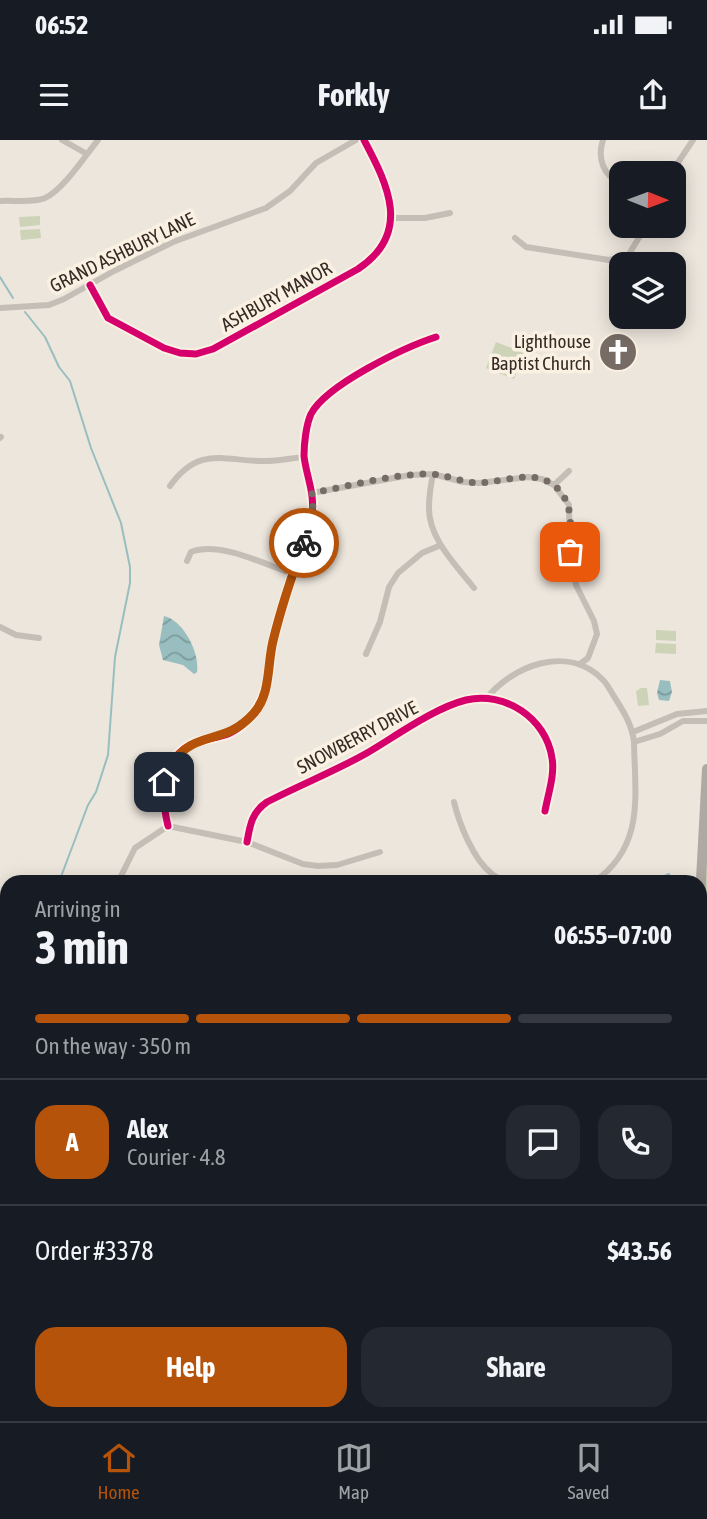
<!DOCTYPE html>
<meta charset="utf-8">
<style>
:root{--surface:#171b24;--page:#242831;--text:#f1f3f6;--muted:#9ea1a6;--line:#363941;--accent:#b45309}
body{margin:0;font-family:"Asap Condensed",sans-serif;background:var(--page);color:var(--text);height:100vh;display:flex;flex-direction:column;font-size:26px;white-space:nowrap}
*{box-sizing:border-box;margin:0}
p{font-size:23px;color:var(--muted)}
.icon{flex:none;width:38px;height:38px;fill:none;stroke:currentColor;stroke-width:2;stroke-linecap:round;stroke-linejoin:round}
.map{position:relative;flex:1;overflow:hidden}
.panel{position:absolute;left:0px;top:735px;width:707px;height:546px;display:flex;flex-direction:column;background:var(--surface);border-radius:21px 21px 0 0;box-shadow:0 4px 18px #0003}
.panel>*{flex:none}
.needle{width:46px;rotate:91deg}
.controls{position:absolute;left:609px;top:21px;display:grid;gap:14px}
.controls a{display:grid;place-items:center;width:77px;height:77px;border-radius:14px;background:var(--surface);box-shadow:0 4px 18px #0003;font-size:35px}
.pin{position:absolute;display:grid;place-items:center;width:60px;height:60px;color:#fff;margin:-30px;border-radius:14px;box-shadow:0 4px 10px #0006}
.courier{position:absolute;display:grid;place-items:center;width:70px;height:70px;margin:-35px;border:5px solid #b45309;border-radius:50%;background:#fff;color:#222;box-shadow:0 2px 9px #0007}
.head em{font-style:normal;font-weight:700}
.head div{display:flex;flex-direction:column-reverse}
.head{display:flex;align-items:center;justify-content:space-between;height:119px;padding:0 35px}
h1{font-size:46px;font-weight:700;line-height:52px}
.bar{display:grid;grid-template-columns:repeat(4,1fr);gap:10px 7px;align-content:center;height:84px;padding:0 35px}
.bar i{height:9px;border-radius:5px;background:var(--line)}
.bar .selected{background:var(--accent)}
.bar p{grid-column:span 4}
.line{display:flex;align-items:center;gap:18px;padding:0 35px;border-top:2px solid var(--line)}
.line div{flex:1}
.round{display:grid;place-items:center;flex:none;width:74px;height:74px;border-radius:21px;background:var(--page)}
.action{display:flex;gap:14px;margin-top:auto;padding:14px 35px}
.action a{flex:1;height:80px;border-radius:21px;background:var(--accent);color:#fff;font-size:28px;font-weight:700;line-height:80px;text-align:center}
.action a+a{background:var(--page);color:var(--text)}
.status{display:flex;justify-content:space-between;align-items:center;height:49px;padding:0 35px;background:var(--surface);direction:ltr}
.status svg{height:19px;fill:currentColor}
header{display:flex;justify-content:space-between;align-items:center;height:91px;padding:0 35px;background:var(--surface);font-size:32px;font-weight:700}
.menu{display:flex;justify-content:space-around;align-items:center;height:98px;border-top:2px solid var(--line);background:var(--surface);font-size:19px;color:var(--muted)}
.menu a{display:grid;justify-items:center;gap:4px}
.menu .selected{color:var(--accent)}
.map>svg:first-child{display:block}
.grass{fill:url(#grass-dots)}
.park{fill:#cdd3b6}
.water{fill:url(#water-waves)}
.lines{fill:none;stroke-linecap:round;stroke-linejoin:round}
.stream{stroke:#98bec0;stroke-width:2}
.minor{stroke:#c5beb7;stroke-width:6}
.trunk{stroke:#b0a8a2;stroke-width:10}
.cycleway-casing{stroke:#fbf1e3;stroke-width:11}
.cycleway{stroke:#d6006c;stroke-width:7}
.done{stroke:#766c65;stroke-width:7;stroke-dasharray:0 12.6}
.route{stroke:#b45309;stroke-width:9}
.labels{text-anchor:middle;stroke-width:7;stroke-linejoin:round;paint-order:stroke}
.street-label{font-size:19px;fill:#362b25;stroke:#fbf1e3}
.poi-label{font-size:19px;fill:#362b25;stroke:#fbf1e3;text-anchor:end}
</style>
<div class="status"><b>06:52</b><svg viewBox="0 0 49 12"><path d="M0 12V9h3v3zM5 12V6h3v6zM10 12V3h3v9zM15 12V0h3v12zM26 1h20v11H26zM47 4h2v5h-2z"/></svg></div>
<header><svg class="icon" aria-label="menu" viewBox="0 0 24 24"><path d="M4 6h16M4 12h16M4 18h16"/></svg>Forkly<svg class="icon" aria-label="share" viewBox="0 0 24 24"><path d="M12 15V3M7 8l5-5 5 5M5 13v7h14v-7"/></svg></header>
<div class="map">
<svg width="707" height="1281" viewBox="0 0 707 1281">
<defs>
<pattern id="grass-dots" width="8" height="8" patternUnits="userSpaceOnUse" patternTransform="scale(1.75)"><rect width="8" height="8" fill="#cdd3b6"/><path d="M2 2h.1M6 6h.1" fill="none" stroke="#b1b59c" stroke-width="1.8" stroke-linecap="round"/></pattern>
<pattern id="water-waves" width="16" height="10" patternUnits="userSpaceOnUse" patternTransform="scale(1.75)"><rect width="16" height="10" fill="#98bec0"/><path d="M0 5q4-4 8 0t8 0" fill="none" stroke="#7d9b9c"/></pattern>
</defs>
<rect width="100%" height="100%" fill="#ede6dd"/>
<path class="grass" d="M 707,673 L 707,891 L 700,1022 L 700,802 Z"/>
<path class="park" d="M 40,76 L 40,85 L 20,87 L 19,77 Z
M 40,89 L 41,98 L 21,100 L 20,90 Z
M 496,202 L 524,213 L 514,239 L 486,228 Z
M 656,490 L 676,491 L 676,501 L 656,500 Z
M 656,503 L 676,504 L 676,514 L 655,513 Z
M 641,548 L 647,548 L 649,565 L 638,566 L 636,551 Z"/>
<path class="water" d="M 164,476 C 183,480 200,512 197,532 L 194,534 L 183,525 L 163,520 L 159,505 Z
M 660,540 L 670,541 L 672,552 L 669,561 L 659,560 L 657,553 Z"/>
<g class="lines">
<path class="stream" d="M 0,137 L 13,158
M 25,172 L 45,197 L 59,227 L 70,241 L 91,308 L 121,383 L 130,427 L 130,443 L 115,517 L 108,615 L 96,652 L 88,665 L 59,742
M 652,742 L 669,734
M 700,1252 L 707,1256
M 500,1274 L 500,1281"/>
<path class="minor" d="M 62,0 L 87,14
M 603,0 C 597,18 603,36 621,43
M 671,33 L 693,0
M 0,61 C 13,60 33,63 45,58 C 63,50 85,16 98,0
M 390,78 L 425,78 L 450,73
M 515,98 L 526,107 L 609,120 L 629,114 L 646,86
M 90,145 L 108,178 L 164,208 L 180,213 L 196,214 L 213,209 L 358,129 C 412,93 388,45 364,0
M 0,168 L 49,165 L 64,159 L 114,131 L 173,102 L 266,68 L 290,51 L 316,23 L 356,0
M 0,298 L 1,297
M 433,334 C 431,344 429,356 429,367 C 428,398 456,425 474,448
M 554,345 L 569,331
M 170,346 C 200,304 226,322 266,321 C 279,321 292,318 304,317
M 312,353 L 410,335 L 433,334 L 463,342 L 479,343 L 528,337 L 542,339 L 554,345 L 569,365 L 570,412 L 576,445 L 594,481 L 597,494 L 588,518 L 580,524
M 187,421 L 191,412 C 220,401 264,424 293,434
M 0,487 L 16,495 L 39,498
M 366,514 L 380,482 L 389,447 L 398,433 L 422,413 L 441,405
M 486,559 C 513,525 568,504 603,540 C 608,545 611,552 615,558 C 624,572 632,585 634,602 C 635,657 645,706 594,742
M 633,592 L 677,574 L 707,571
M 634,602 L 660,594 L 683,581 L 707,581
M 454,662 C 459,683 473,719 491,733 C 495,737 501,739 506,742
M 168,686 C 161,658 160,621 190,605 C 202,598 217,599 230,593 C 245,586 259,569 264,554 C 270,537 269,518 273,501 C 278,479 286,456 292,435 C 299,414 309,395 312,374 C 315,353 306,335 304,316 C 304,304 306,285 311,274 C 326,245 405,207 436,197
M 247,702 C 250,685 252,672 267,662 C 300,645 335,631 367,613 C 396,596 434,568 466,560 C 505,551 546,578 552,618 C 555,635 548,654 545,671
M 118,742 L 135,708 L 168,686 L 247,702 L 303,724 L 318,726 L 337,725 L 380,712
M 0,1055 L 7,1051
M 183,1281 L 194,1274
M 372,1281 L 372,1274"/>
<path class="trunk" d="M 700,758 L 707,629
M 700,1084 L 707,961
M 670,1281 L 670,1274
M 687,1281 L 688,1274"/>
<defs>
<path id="cycleway" d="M 90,145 L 108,178 L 164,208 L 180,213 L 196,214 L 213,209 L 358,129 C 412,93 388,45 364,0
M 168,686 C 161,658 160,621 190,605 C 202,598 217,599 230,593 C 245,586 259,569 264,554 C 270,537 269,518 273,501 C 278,479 286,456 292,435 C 299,414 309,395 312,374 C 315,353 306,335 304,316 C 304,304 306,285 311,274 C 326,245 405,207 436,197
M 247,702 C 250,685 252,672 267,662 C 300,645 335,631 367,613 C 396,596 434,568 466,560 C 505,551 546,578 552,618 C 555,635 548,654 545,671"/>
</defs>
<use href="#cycleway" class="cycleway-casing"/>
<use href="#cycleway" class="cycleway"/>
</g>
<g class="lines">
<path class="done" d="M 304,403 L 313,371 L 312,353 C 350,346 391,334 429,334 C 445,334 460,342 477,343 C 501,343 534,328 555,346 C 575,363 570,389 570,412"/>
<path class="route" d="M 164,642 C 186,582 220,612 254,573 C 271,554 267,525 273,501 C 281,468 292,435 304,403"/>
</g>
<defs>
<symbol id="church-disc" viewBox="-11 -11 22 22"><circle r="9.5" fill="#766c65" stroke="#fbf1e3"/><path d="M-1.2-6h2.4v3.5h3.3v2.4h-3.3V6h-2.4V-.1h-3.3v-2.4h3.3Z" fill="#fff"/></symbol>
</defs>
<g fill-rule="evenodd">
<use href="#church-disc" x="596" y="190" width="44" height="44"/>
</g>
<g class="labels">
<g class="street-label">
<text transform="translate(122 112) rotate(-26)" y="7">GRAND ASHBURY LANE</text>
<text transform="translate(276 156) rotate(-29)" y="7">ASHBURY MANOR</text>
<text transform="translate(357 597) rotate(-28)" y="7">SNOWBERRY DRIVE</text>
</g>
<g class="poi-label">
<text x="591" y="208">Lighthouse<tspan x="591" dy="22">Baptist Church</tspan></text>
</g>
</g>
</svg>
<div class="controls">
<a><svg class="needle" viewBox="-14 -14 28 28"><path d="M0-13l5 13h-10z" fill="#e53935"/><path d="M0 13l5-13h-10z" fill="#9ea1a6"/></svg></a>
<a><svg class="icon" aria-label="layers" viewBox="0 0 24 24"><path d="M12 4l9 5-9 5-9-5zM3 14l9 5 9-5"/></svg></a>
</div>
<div class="pin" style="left:570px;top:412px;background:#ea580c"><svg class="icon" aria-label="bag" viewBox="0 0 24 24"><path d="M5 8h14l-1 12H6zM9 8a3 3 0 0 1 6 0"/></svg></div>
<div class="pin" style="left:164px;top:642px;background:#1f2937"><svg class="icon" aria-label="home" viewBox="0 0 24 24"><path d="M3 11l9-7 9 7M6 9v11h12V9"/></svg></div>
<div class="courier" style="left:304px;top:403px"><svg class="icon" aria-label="bike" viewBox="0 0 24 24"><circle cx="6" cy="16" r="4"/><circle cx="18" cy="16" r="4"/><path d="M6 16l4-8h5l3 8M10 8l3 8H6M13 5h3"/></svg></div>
<section class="panel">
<div class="head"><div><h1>3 min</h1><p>Arriving in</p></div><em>06:55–07:00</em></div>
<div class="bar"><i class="selected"></i><i class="selected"></i><i class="selected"></i><i></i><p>On the way · 350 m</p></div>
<div class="line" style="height:126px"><b class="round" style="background:var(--accent);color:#fff">A</b><div><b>Alex</b><p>Courier · 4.8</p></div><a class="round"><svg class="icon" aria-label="chat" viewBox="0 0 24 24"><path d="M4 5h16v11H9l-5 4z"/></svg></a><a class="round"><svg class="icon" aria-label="phone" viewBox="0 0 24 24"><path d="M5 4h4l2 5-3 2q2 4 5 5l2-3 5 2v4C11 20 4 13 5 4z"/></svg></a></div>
<div class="line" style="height:91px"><div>Order #3378</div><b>$43.56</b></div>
<div class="action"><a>Help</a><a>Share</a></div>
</section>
</div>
<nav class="menu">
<a class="selected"><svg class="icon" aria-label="home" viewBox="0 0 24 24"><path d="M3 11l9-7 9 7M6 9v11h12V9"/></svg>Home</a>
<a><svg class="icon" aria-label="map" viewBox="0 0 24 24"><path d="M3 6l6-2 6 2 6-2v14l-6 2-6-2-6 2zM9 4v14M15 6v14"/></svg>Map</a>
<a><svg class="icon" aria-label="saved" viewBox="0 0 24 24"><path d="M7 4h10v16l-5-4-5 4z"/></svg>Saved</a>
</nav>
